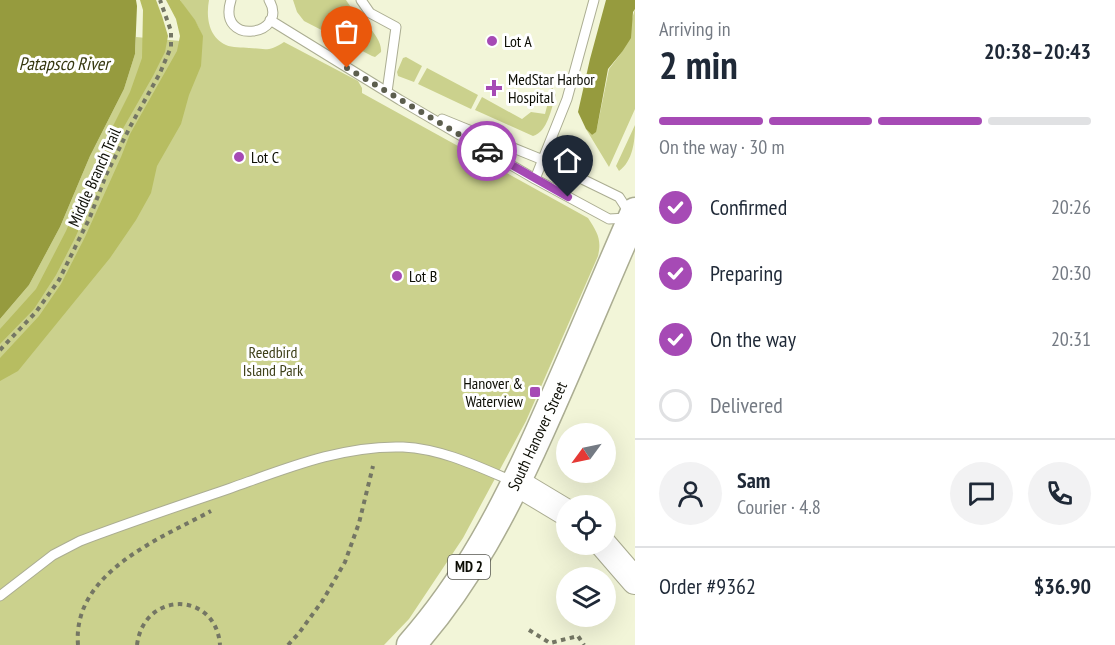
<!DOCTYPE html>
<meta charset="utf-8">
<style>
:root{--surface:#fff;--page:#f2f2f3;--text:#1f2937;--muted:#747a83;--line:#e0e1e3;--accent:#a64ab5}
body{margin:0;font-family:"PT Sans Narrow",sans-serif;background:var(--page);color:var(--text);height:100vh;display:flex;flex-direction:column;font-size:22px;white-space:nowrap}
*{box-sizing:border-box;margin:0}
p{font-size:20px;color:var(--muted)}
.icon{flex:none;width:33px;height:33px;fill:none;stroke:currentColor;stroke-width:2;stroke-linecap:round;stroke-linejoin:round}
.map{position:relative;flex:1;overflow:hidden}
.details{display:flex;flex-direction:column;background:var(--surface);width:480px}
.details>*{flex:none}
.needle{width:39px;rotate:237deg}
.buttons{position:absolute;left:556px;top:423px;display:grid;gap:12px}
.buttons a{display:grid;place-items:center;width:60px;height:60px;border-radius:50%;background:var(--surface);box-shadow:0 6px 24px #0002;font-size:30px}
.pin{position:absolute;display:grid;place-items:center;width:51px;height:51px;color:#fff;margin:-62px -26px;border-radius:50% 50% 50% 0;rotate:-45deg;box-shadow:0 0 6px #0007}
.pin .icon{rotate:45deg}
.courier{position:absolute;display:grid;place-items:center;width:60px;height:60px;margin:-30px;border:4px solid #a64ab5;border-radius:50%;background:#fff;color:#222;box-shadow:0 2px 8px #0007}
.summary em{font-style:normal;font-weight:700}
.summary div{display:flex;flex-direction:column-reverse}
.summary{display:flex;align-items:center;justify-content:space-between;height:102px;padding:0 24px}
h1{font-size:39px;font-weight:700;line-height:45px}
.bar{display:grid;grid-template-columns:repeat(4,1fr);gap:9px 6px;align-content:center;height:72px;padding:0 24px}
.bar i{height:8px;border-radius:4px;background:var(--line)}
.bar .active{background:var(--accent)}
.bar p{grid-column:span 4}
.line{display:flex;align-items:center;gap:15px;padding:0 24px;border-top:2px solid var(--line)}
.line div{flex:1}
.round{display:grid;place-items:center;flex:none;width:63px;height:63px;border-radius:32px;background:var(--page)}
ol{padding:0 24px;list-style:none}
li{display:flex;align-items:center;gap:18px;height:66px}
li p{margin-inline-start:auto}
li .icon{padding:6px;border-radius:50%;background:var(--accent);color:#fff;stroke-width:4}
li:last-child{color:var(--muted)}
li i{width:33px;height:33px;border:3px solid var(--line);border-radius:50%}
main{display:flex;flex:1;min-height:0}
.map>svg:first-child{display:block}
.green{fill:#cbd18d}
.forest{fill:#b7bd61}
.water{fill:#969b3e}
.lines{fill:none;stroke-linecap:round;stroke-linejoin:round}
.lane-casing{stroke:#abad92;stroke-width:11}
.secondary-casing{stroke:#abad92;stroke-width:28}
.primary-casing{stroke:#abad92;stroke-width:31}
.path{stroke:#747664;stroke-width:4;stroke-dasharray:4.5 4.5;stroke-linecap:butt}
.lane{stroke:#fff;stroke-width:9}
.secondary{stroke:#fff;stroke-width:26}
.primary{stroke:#fff;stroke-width:28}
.done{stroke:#5c5e4e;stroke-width:6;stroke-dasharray:0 10.8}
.route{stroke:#a64ab5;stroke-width:8}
.poi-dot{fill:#a64ab5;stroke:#fff;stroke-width:2}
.labels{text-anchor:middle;stroke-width:6;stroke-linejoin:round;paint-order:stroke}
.shield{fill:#fff;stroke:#55564f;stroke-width:1.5}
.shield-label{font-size:15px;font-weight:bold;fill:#0c0d04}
.poi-label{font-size:16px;fill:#0c0d04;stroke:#fff;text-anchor:start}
.street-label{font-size:16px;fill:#0c0d04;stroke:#fff}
.park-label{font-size:16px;fill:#3e4019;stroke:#fff}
.water-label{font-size:18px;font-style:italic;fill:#363810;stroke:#fff}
</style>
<main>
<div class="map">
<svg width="635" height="645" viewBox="0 0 635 645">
<rect width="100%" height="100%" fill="#f2f5d8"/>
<path class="green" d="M 180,0 L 209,0 C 206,16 208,37 226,45 C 232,48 242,47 249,48 C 266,49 269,52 284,42 L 358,81 L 362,88 L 362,93 L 588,218 C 597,232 602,239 598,256 L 526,421 L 463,538 L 409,619 L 384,645 L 0,645 L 0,319 L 29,285 L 60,227 L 90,156 L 124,89 L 135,54 L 136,37 L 202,43 C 203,26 188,14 180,0 Z
M 293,0 L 346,0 C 355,15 383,35 381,52 L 375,57 L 372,56 L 304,21 L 297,12 Z
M 635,9 L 635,109 L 609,167 L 586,129 L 592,135 L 597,128 L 609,69 L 622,52 Z
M 406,57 L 422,66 L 414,82 L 398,76 L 397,72 L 403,58 Z
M 427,68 L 478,95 L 471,109 L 418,84 Z
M 552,87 L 556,95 C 551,108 548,132 533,136 L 475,110 L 482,97 L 522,119 L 531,112 L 545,114 Z
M 635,125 C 635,141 633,161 619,171 L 616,166 Z"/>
<path class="forest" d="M 140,0 L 156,0 L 162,16 L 168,36 L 165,52 L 153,76 L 121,132 L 107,163 L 93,199 L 74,240 L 56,275 L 34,309 L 0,344 L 0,329 L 36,289 L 66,231 L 96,160 L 130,92 L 142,58 L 143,10 Z
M 166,0 L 180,0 L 195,20 L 203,36 L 201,66 L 189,95 L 181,124 L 157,166 L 151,193 L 136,220 L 110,258 L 18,371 L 0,381 L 0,358 L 39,316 L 61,284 L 85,237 L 121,157 L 130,134 L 177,51 L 180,36 L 176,19 Z"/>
<path class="water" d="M 0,0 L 136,0 L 137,6 L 135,54 L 124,89 L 90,156 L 60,227 L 29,285 L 0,319 Z
M 606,0 L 635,0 L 635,9 L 633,12 L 631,38 L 622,52 L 608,69 L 597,128 L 596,132 L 592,135 L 586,129 L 578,112 L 590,59 Z"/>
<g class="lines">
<defs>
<path id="lane" d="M 231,0 C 216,47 290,36 269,0
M 361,0 L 370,13 L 396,27 L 387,92
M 270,20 L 400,100 L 535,179 L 609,219 L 627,218
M 442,119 L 543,160 L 619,197 L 630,214
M 535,179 L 567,99 L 594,0
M 0,596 L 53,555 L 80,541 C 130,522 181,505 231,488 C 287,468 343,445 403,447 C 442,449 477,466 512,481"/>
<path id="secondary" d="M 517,483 L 567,513
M 603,544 L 635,581"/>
<path id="primary" d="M 411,645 C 467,582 506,507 540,431 C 573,358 603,285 635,212"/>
</defs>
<use href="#lane" class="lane-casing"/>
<use href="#secondary" class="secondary-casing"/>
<use href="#primary" class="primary-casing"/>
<path class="path" d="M 0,350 L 36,312 L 59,280 L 90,217 L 106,175 L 131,125 L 160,73 L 171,47 L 171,31 L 160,0
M 529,630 L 550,643 L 578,636 L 584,645
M 78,645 C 72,573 159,539 211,511
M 137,645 C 144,590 216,591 220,645
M 288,645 L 299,633 L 323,600 L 345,562 L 359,523 L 373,466"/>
<use href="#lane" class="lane"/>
<use href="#secondary" class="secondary"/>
<use href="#primary" class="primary"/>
</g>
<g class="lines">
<path class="done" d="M 347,68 L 487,151"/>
<path class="route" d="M 487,151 L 568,197"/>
</g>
<g class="poi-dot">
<circle cx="492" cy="41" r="6"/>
<path d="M491 79h6v6h6v6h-6v6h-6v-6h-6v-6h6z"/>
<circle cx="239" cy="157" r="6"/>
<circle cx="397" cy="276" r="6"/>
<rect x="529" y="386" width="12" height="12" rx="3"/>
</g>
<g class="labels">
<rect class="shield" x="448" y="555" width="42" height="24" rx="4.5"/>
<g class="shield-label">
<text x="469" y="572">MD 2</text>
</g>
<g class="poi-label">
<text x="504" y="47">Lot A</text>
<text x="508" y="85">MedStar Harbor<tspan x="508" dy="18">Hospital</tspan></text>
<text x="251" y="163">Lot C</text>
<text x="409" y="282">Lot B</text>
<text x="523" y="389" text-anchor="end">Hanover &amp;<tspan x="523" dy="18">Waterview</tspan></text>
</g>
<g class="street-label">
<text transform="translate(94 177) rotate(-66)" y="6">Middle Branch Trail</text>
<text transform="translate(537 436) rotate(-65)" y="6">South Hanover Street</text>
</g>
<g class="park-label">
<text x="273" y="358">Reedbird<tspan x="273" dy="18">Island Park</tspan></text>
</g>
<g class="water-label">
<text x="64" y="70">Patapsco River</text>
</g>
</g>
</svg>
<div class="buttons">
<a><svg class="needle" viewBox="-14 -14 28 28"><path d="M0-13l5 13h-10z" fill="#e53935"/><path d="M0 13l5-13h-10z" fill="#747a83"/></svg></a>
<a><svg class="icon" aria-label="locate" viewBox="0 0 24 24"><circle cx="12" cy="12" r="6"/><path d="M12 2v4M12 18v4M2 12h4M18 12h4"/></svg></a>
<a><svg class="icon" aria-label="layers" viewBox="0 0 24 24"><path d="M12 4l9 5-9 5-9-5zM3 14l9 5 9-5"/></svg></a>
</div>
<div class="pin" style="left:347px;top:68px;background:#ea580c"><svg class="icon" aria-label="bag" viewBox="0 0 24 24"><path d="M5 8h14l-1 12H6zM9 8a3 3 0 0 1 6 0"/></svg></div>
<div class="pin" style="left:568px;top:197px;background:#1f2937"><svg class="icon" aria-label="home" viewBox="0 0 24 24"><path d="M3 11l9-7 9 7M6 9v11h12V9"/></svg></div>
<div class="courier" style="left:487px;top:151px"><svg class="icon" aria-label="car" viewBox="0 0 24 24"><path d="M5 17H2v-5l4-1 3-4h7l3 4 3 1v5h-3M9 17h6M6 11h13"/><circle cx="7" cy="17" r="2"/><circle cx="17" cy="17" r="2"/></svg></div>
</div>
<section class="details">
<div class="summary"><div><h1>2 min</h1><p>Arriving in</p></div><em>20:38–20:43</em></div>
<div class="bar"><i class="active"></i><i class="active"></i><i class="active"></i><i></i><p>On the way · 30 m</p></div>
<ol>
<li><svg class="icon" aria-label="check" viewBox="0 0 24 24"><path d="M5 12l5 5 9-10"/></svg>Confirmed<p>20:26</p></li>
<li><svg class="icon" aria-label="check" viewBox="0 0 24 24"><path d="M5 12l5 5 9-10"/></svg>Preparing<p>20:30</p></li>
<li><svg class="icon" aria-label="check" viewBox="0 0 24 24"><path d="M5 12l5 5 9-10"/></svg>On the way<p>20:31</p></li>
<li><i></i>Delivered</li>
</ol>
<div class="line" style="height:108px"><a class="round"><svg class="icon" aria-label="person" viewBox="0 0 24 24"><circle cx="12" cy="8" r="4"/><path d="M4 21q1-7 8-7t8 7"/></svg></a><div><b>Sam</b><p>Courier · 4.8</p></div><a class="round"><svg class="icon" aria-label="chat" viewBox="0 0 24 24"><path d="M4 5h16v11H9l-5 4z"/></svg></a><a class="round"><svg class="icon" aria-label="phone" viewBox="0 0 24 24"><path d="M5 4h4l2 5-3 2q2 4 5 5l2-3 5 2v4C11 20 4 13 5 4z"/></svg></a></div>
<div class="line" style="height:78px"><div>Order #9362</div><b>$36.90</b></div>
</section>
</main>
